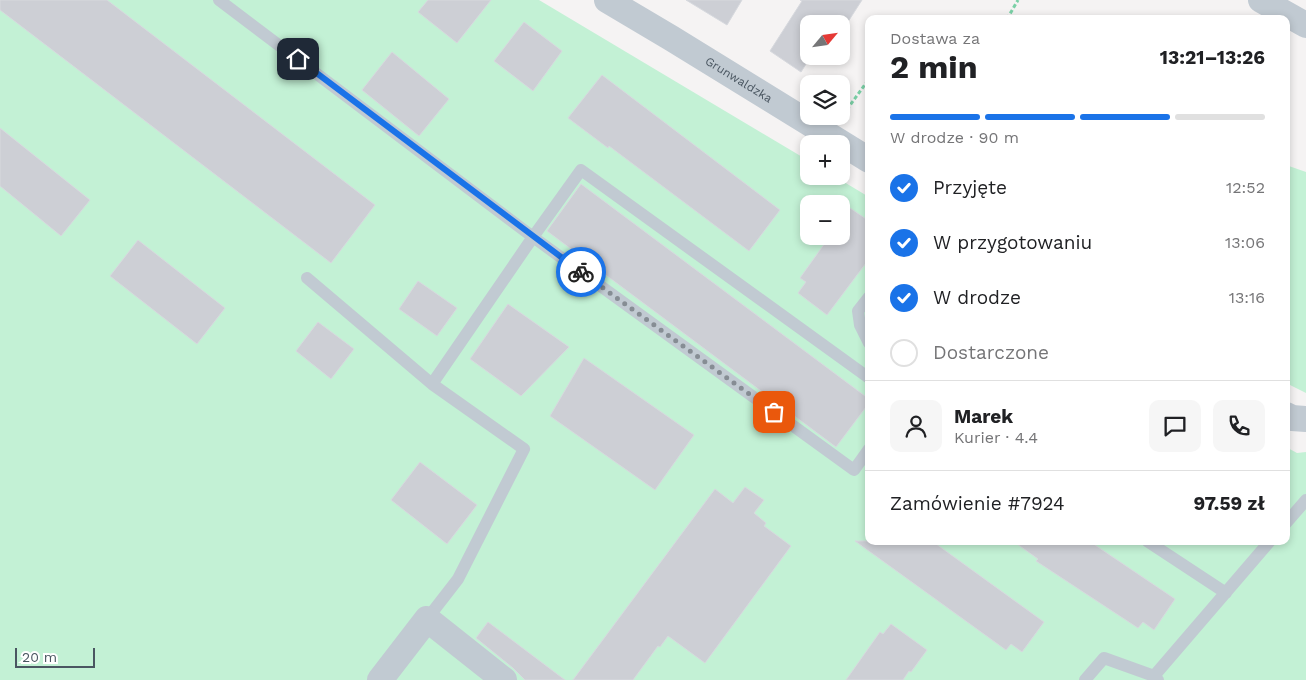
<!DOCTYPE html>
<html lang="pl">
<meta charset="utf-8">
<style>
:root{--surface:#fff;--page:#f6f6f6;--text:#202124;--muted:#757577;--line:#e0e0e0;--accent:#1a73e8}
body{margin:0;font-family:"Work Sans",sans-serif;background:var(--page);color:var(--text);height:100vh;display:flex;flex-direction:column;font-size:19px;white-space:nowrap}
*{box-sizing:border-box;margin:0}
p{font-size:16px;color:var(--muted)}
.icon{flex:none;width:28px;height:28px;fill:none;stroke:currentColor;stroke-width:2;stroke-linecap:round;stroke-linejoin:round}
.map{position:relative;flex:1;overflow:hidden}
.details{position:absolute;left:865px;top:15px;width:425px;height:530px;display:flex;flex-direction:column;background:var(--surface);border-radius:10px;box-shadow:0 2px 8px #0003}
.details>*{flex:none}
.needle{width:32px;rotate:61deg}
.controls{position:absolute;left:800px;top:15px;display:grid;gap:10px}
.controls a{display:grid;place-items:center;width:50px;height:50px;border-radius:10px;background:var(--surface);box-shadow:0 2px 8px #0003;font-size:25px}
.scale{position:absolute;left:15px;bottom:12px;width:80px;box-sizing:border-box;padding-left:5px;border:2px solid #4a5661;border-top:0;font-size:14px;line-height:18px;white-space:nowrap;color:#4a5661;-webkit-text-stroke:4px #fff;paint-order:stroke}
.pin{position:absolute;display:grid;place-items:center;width:42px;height:42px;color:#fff;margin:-21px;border-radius:10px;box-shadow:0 2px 8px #0006}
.courier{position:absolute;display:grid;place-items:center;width:50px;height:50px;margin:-25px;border:4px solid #1a73e8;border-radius:50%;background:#fff;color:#222;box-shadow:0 1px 6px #0007}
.head em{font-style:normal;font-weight:700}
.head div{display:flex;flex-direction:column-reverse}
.head{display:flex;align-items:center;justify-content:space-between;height:85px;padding:0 25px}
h1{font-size:32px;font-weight:700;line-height:38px}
.bar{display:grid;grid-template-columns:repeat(4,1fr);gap:8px 5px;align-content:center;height:60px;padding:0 25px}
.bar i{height:6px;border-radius:4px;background:var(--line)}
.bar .on{background:var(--accent)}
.bar p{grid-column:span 4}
.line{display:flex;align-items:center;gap:12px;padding:0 25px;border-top:1px solid var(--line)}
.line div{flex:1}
.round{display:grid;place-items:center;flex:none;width:52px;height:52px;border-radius:10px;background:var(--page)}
ol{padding:0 25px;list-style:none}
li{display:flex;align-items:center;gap:15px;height:55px}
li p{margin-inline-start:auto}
li .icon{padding:5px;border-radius:50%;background:var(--accent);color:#fff;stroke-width:4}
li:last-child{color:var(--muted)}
li i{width:28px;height:28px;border:2px solid var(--line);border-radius:50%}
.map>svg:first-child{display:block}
.green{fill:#c3f1d5;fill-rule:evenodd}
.building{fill:#cdcfd5;stroke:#d7d9de}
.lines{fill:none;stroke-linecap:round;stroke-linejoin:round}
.path{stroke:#7ad0a6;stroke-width:3;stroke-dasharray:4 2.5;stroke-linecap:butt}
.service{stroke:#c1cad2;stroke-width:12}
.minor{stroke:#c1cad2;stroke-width:26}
.done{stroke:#868d94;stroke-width:5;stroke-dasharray:0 9}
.route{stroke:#1a73e8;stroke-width:6}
.labels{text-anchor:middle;stroke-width:4;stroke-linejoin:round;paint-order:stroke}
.street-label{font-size:12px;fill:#4a5661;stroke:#fff}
</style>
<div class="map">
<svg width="1306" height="680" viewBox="0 0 1306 680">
<rect width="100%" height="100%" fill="#f5f3f3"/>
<path class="green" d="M 0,0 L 539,0 L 809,161 L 809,176 L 834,176 L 869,197 L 869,541 L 1286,541 L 1286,447 L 1297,453 L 1306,452 L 1306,680 L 0,680 ZM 809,204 L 841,204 L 841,236 L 809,236 Z
M 1286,165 L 1306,172 L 1306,393 L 1286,383 Z"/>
<path class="building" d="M 0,0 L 107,0 L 375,205 L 331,263 L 0,10 Z
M 428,0 L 491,0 L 457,43 L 418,12 Z
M 686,0 L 742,0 L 727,25 Z
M 800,0 L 862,0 L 844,28 L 841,27 L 841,24 L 837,24 L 833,21 L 832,24 L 809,24 L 809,56 L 811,56 L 801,72 L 770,51 L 802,1 Z
M 524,22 L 562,51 L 533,91 L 494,61 Z
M 392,52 L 449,99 L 419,136 L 362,90 Z
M 602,75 L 780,210 L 749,251 L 609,146 L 608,148 L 568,118 Z
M 0,128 L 90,200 L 61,236 L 0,186 Z
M 581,184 L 869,399 L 869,403 L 836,447 L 547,231 Z
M 850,208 L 869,221 L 869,259 L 827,315 L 798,293 L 806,282 L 800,278 L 830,236 L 841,236 L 841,220 Z
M 138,240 L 225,308 L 197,344 L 110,276 Z
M 418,281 L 457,308 L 437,336 L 399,309 Z
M 508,304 L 569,347 L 521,396 L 470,359 Z
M 318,322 L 354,349 L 331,379 L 296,351 Z
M 584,358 L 694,435 L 655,490 L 550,416 Z
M 420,462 L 477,505 L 447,544 L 391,500 Z
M 745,487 L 764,500 L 754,513 L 766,523 L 764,526 L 791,546 L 705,663 L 668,636 L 660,647 L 658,646 L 633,680 L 573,680 L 715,489 L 733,503 Z
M 855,541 L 932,541 L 1044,622 L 1022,652 L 1011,644 L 1006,650 Z
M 1013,541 L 1089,541 L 1175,599 L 1154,630 L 1143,622 L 1138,628 L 1036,561 L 1038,559 Z
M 488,622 L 508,637 L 565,680 L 525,680 L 513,668 L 476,638 Z
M 891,624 L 927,650 L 911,672 L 909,671 L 903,680 L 846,680 L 880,632 L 883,634 Z"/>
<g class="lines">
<path class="path" d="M 1007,19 L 1018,0
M 843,115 L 869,79"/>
<path class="service" d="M 219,0 L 533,237 L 432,384
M 307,278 L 432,384 L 524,449 L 458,579 L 427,619
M 869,297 L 858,311 L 860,325 L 869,343
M 869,378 L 581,170 L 533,237 L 854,470 L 869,449
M 1286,523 L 1306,500
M 1147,541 L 1226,593
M 1154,676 L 1270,541
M 1085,680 L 1104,658 L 1154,676 L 1158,680"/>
<g class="minor">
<path id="s1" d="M 607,0 L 671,38 L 869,160"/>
<path d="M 1261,0 L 1306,25"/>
<path d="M 1286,415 L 1292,418 L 1306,419"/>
<path d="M 380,680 L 427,619 L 504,680"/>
</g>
</g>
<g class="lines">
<path class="done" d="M 581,272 L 774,412"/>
<path class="route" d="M 298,59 L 581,272"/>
</g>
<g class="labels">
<g class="street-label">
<text dy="4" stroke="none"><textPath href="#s1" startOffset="154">Grunwaldzka</textPath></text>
</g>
</g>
</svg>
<div class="controls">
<a><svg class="needle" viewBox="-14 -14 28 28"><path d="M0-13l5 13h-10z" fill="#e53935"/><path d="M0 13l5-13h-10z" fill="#757577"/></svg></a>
<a><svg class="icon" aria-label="layers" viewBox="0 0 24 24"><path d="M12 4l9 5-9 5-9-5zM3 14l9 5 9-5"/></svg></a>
<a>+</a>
<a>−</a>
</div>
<div class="scale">20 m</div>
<div class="pin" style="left:774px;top:412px;background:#ea580c"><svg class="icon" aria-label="bag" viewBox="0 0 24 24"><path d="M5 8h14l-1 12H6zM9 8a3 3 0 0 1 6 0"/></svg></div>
<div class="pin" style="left:298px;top:59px;background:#1f2937"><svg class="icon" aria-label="home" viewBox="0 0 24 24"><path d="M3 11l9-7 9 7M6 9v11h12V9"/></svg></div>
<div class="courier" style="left:581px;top:272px"><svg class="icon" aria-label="bike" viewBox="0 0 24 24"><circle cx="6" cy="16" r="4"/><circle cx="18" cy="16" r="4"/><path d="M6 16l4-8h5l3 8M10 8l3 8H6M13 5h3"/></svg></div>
<section class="details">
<div class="head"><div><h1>2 min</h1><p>Dostawa za</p></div><em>13:21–13:26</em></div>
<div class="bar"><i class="on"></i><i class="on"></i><i class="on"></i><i></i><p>W drodze · 90 m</p></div>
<ol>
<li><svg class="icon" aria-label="check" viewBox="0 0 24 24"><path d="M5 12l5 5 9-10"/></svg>Przyjęte<p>12:52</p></li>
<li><svg class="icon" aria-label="check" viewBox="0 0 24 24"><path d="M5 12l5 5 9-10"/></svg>W przygotowaniu<p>13:06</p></li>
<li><svg class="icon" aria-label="check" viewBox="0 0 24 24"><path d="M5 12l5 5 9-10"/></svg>W drodze<p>13:16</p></li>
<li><i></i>Dostarczone</li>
</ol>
<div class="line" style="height:90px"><a class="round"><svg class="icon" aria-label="person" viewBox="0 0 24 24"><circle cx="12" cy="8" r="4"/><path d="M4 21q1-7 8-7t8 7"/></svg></a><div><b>Marek</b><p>Kurier · 4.4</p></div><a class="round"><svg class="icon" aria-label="chat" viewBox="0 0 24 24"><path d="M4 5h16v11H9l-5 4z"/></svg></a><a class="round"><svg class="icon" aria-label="phone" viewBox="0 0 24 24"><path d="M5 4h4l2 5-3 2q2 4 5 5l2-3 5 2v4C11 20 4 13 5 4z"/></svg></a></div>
<div class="line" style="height:65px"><div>Zamówienie #7924</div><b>97.59 zł</b></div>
</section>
</div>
